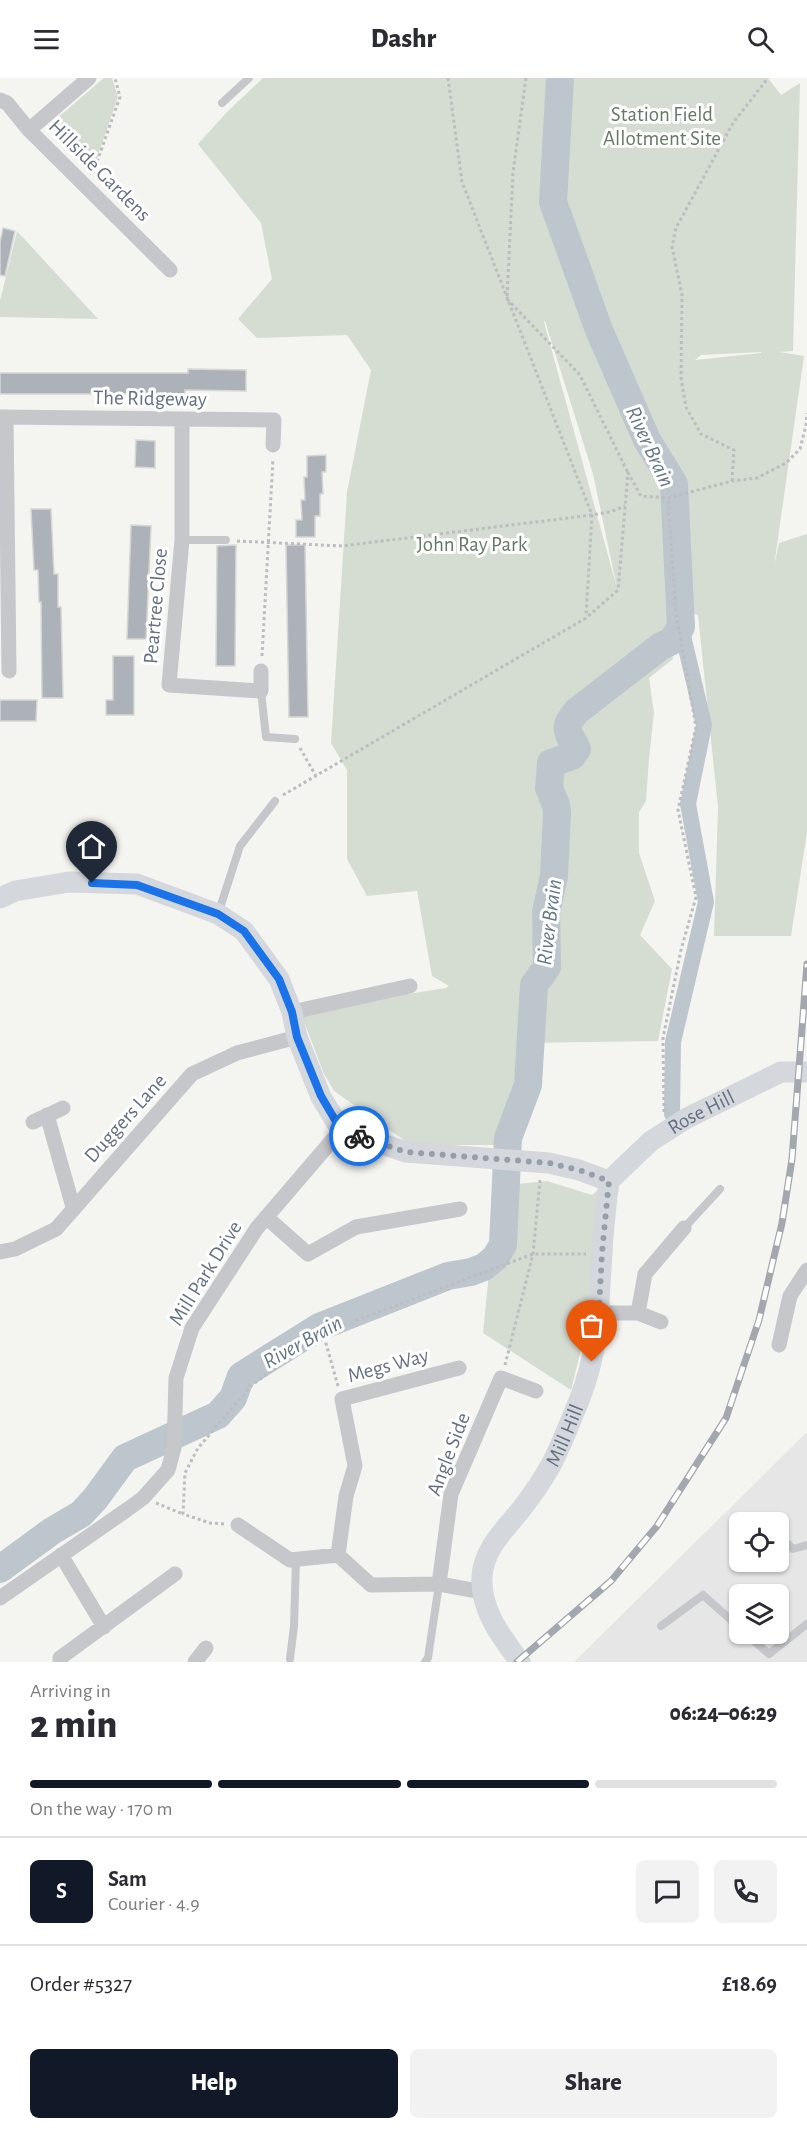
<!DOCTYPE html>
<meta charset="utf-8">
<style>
:root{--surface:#fff;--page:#f2f2f3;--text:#2b2b33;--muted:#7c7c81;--line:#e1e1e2;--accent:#111827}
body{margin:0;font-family:"Alegreya Sans",sans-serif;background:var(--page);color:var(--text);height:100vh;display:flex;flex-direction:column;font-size:22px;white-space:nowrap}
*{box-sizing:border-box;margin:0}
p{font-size:20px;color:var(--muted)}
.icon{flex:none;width:33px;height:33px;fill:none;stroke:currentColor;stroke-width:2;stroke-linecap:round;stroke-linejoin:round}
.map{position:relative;height:1584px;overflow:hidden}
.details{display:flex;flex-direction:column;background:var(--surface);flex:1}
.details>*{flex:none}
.tools{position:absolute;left:729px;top:1434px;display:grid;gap:12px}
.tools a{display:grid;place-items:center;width:60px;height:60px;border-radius:9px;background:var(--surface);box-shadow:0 2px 4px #0004;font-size:30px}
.pin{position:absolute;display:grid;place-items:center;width:51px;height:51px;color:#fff;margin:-62px -26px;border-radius:50% 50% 50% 0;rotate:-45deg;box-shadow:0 0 6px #0007}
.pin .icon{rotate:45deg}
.courier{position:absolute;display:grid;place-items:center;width:60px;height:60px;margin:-30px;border:4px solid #1a73e8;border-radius:50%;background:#fff;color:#222;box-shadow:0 2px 8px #0007}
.head em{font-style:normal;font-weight:800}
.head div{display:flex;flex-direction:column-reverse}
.head{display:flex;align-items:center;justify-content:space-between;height:102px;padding:0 30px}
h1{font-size:39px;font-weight:800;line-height:45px}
.bar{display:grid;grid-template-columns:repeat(4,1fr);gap:9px 6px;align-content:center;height:72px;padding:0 30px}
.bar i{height:8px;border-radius:4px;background:var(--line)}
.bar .current{background:var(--accent)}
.bar p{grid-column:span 4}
.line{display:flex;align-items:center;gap:15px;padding:0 30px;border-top:2px solid var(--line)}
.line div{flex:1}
.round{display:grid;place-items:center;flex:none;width:63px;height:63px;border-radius:9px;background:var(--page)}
.action{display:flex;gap:12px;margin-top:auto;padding:12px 30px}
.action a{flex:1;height:69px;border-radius:9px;background:var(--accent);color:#fff;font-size:24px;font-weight:800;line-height:69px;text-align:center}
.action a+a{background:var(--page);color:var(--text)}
header{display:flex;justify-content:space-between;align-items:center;height:78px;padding:0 30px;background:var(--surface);font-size:27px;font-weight:800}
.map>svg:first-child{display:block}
.built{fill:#e5e6e5;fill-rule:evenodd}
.green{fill:#d5dcd2;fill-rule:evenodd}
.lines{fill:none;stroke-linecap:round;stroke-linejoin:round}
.canal{stroke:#bdc6cd;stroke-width:16}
.river{stroke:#bdc6cd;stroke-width:28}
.building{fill:#adb2b9;stroke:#d6d6d4;stroke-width:1.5}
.path{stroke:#bcbdc0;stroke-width:3;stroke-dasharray:3 3;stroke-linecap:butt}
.lane{stroke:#c5c7cb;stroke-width:8}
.street{stroke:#c5c7cb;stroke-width:15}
.secondary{stroke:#d4d7dc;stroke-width:21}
.rail-casing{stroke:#a3a7ae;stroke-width:7}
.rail{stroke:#fff;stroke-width:4.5;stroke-dasharray:14;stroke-linecap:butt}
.done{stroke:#969fa9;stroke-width:6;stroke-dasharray:0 10.8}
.route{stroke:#1a73e8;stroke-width:8}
.labels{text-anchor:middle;stroke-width:6;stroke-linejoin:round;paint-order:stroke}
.park-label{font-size:21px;fill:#647a63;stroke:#fff}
.street-label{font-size:21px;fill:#647082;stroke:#fff}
.water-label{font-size:22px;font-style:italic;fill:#647886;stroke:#fff}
</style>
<header><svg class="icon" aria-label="menu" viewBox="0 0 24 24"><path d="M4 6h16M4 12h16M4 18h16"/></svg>Dashr<svg class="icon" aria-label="search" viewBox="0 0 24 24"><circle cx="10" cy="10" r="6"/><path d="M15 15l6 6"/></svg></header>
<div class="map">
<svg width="807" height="1584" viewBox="0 0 807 1584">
<rect width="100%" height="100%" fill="#f4f5f1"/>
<path class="built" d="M 807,1354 L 807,1584 L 574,1584 ZM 740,1444 L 778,1444 L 778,1484 L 740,1484 ZM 740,1516 L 778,1516 L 778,1556 L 740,1556 Z"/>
<path class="green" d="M 104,0 L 112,0 L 118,19 L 91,97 L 56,60 L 56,41 Z
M 263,0 L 768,0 L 781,17 L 800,5 L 793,273 L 779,274 L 804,278 L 774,488 L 779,465 L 807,456 L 807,754 L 791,858 L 714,858 L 718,729 L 698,537 L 666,526 L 673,581 L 649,600 L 654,635 L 649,680 L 646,723 L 639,734 L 639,775 L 655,823 L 640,857 L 672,891 L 658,963 L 524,965 L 523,980 L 497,1067 L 411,1067 L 334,1013 L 324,996 L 302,938 L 350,925 L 446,910 L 449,908 L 432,898 L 417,813 L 367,818 L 347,781 L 347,692 L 331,665 L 347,414 L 371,292 L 347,257 L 257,260 L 238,241 L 272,201 L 261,145 L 198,66 L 227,34 ZM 545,243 L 593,396 L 617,510 L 544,244 ZM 761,274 L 761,275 L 695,282 L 701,277 Z
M 17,153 L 98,241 L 0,239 L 0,223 Z
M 547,1103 L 592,1117 L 609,1103 L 590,1235 L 571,1312 L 483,1255 L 490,1185 L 514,1163 L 517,1106 Z"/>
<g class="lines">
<path class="canal" d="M 672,1036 L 673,964 L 706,824 L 688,726 L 704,647 L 681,549"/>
<path class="river" d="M 0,1491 L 52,1453 L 81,1436 L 95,1421 L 125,1380 L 218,1337 L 233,1320 L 241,1298 L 319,1249 L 448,1198 L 471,1194 L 484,1189 L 495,1180 L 503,1167 L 508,1060 L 528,1007 L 534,907 L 547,889 L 546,834 L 554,798 L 557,735 L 556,727 L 549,710 L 551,685 L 572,678 L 577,671 C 568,653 561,651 577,633 L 661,568 L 672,563 L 681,549 L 674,406 L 647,362 L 599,252 L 553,124 L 560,0"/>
</g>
<path class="building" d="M 3,150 L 15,153 L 5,198 L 0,197 L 0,164 Z
M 188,291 L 246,292 L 246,313 L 185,312 L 185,316 L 0,316 L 0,295 L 188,295 Z
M 136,362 L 155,363 L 155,390 L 135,389 Z
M 326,377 L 326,394 L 322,394 L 323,416 L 320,416 L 320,438 L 315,438 L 315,459 L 296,459 L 296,442 L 302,442 L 301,422 L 305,422 L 304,399 L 307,399 L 307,378 Z
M 31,431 L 51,431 L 54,496 L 58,496 L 58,529 L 61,529 L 63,620 L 42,620 L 41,524 L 39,524 L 38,492 L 34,492 Z
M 131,447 L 151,448 L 146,561 L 127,561 Z
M 236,467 L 235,588 L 216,588 L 217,468 Z
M 286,467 L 305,467 L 308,639 L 289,639 Z
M 113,578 L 134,578 L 134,637 L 106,637 L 106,622 L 113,622 Z
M 0,622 L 37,622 L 36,643 L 0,643 Z"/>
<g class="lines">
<path class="path" d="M 448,0 L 462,104 L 592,437 L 586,538
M 526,0 L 513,94 L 507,221 L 580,297 L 628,395
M 93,95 L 120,19 L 115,0
M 732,403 L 734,372 L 701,356 L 686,329 L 681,300 L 682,217 L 672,168 L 676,150 L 733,45 L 768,0
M 237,463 L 342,468 L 592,437 L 610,434 L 625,428
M 262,578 L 273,381
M 300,670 L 316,698
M 283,717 L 586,540 L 618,512 L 628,395 L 641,418 L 668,420 L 732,403 L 757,400 L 786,385 L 800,371 L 806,347 L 807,335
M 664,1034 L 663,960 L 681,872 L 696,819 L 678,732 L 696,649 L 676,535 L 668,420
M 505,1287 L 533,1176 L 540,1102
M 338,1308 L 323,1255 L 533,1176 L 586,1176
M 156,1425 L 183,1436
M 224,1446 L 210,1445 L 183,1436 L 185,1395 L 198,1370 L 252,1307 L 323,1255"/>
<path class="lane" d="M 222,25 L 249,0
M 182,462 L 226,462
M 261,613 L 266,659 L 295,661
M 218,836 L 240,768 L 275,723
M 684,1150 L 720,1111
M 778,1456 L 793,1471 L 807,1467
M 661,1548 L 703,1517 L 740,1550
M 746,1556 L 769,1576 L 807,1546
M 290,1581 L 294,1548 L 296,1481
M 425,1584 L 428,1580 L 439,1506"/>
<path class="street" d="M 0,22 L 7,25 L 29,52 L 170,192
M 29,52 L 89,0
M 0,339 L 274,342 L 273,367
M 6,339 L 9,593
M 182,341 L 182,462 L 169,607 L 261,613 L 261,593
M 292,934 L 410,908
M 47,1037 L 73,1129
M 33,1044 L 63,1030
M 266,1139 L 308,1176 L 356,1149 L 460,1131
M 0,1174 L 15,1171 L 56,1151 L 192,996 L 237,975 L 297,959
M 599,1235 L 638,1235 L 645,1196 L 684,1150
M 638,1235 L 661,1244
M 779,1267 L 790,1218 L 807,1192
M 238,1447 L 290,1482 L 338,1477 L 371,1507 L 439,1506 L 483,1514
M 61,1477 L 104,1549
M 338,1477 L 346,1418 L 355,1388 L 342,1321 L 459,1290
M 439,1506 L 451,1416 L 501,1300 L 536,1313
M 0,1520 L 128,1431 L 143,1420 L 168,1392 L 174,1370 L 176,1300 L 192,1250 L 257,1150 L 341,1052
M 60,1584 L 60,1580 L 175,1496
M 195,1584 L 206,1570"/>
<g class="secondary">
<path d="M 0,820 L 15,813 L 69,804 L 137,806 L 218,836 L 244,853 L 279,901 L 292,934 L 297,959 L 321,1019 L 341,1052 L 406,1074 L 549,1085 L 579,1092 L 609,1103"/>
<path id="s1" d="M 609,1103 L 651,1063 L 687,1040 L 781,994 L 807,994"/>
<path id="s2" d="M 520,1584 C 501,1558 480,1532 482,1498 C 484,1469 507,1450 523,1429 C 533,1416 543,1401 551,1387 C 562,1366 571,1342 580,1320 C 600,1269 598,1228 602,1176 C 603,1152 606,1127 609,1103"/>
</g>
<defs>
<path id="rail" d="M 517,1584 L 611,1503 L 657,1448 L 726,1340 L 759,1242 L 782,1145 L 792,1081 L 807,886"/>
</defs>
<use href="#rail" class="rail-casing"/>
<use href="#rail" class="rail"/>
</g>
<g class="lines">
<path class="done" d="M 359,1058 L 406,1074 L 549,1085 L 579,1092 L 609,1103 L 602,1175 L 598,1250 L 592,1284"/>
<path class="route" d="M 92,805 L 137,807 L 218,836 L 244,853 L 279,901 L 292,934 L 297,959 L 321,1018 L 341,1052 L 359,1058"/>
</g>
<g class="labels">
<g class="park-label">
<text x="662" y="43">Station Field<tspan x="662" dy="24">Allotment Site</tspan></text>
<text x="472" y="473">John Ray Park</text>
</g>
<g class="street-label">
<text transform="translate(100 92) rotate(45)" y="7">Hillside Gardens</text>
<text transform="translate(150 320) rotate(1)" y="7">The Ridgeway</text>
<text transform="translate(155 528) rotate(-85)" y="7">Peartree Close</text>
<text dy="7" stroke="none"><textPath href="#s1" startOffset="116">Rose Hill</textPath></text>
<text transform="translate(125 1040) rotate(-48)" y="7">Duggers Lane</text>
<text transform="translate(205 1195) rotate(-58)" y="7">Mill Park Drive</text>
<text transform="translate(388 1287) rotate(-15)" y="7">Megs Way</text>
<text dy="7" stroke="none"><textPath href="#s2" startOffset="261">Mill Hill</textPath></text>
<text transform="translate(448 1376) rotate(-69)" y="7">Angle Side</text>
</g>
<g class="water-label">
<text transform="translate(651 368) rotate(65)" y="8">River Brain</text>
<text transform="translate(548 844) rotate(-83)" y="8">River Brain</text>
<text transform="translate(302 1263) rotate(-29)" y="8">River Brain</text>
</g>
</g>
</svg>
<div class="tools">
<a><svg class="icon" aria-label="locate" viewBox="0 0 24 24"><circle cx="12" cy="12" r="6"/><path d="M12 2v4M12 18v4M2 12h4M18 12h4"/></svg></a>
<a><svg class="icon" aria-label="layers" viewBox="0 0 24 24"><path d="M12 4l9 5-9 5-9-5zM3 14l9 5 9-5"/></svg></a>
</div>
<div class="pin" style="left:592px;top:1284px;background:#ea580c"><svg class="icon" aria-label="bag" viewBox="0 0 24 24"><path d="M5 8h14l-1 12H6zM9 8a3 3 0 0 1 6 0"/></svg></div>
<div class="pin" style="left:92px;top:805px;background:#1f2937"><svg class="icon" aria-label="home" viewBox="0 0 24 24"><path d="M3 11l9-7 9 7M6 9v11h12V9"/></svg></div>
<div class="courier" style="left:359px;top:1058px"><svg class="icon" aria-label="bike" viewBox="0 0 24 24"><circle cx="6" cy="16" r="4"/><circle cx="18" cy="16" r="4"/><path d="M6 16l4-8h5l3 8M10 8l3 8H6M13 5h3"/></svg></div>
</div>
<section class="details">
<div class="head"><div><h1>2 min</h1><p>Arriving in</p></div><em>06:24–06:29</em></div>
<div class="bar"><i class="current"></i><i class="current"></i><i class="current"></i><i></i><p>On the way · 170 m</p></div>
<div class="line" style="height:108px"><b class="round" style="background:var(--accent);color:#fff">S</b><div><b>Sam</b><p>Courier · 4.9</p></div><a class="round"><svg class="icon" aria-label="chat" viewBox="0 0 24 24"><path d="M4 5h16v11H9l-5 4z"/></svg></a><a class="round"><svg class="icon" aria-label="phone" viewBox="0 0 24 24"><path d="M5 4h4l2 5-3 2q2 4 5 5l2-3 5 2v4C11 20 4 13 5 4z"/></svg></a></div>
<div class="line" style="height:78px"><div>Order #5327</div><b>£18.69</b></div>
<div class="action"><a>Help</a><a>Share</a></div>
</section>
